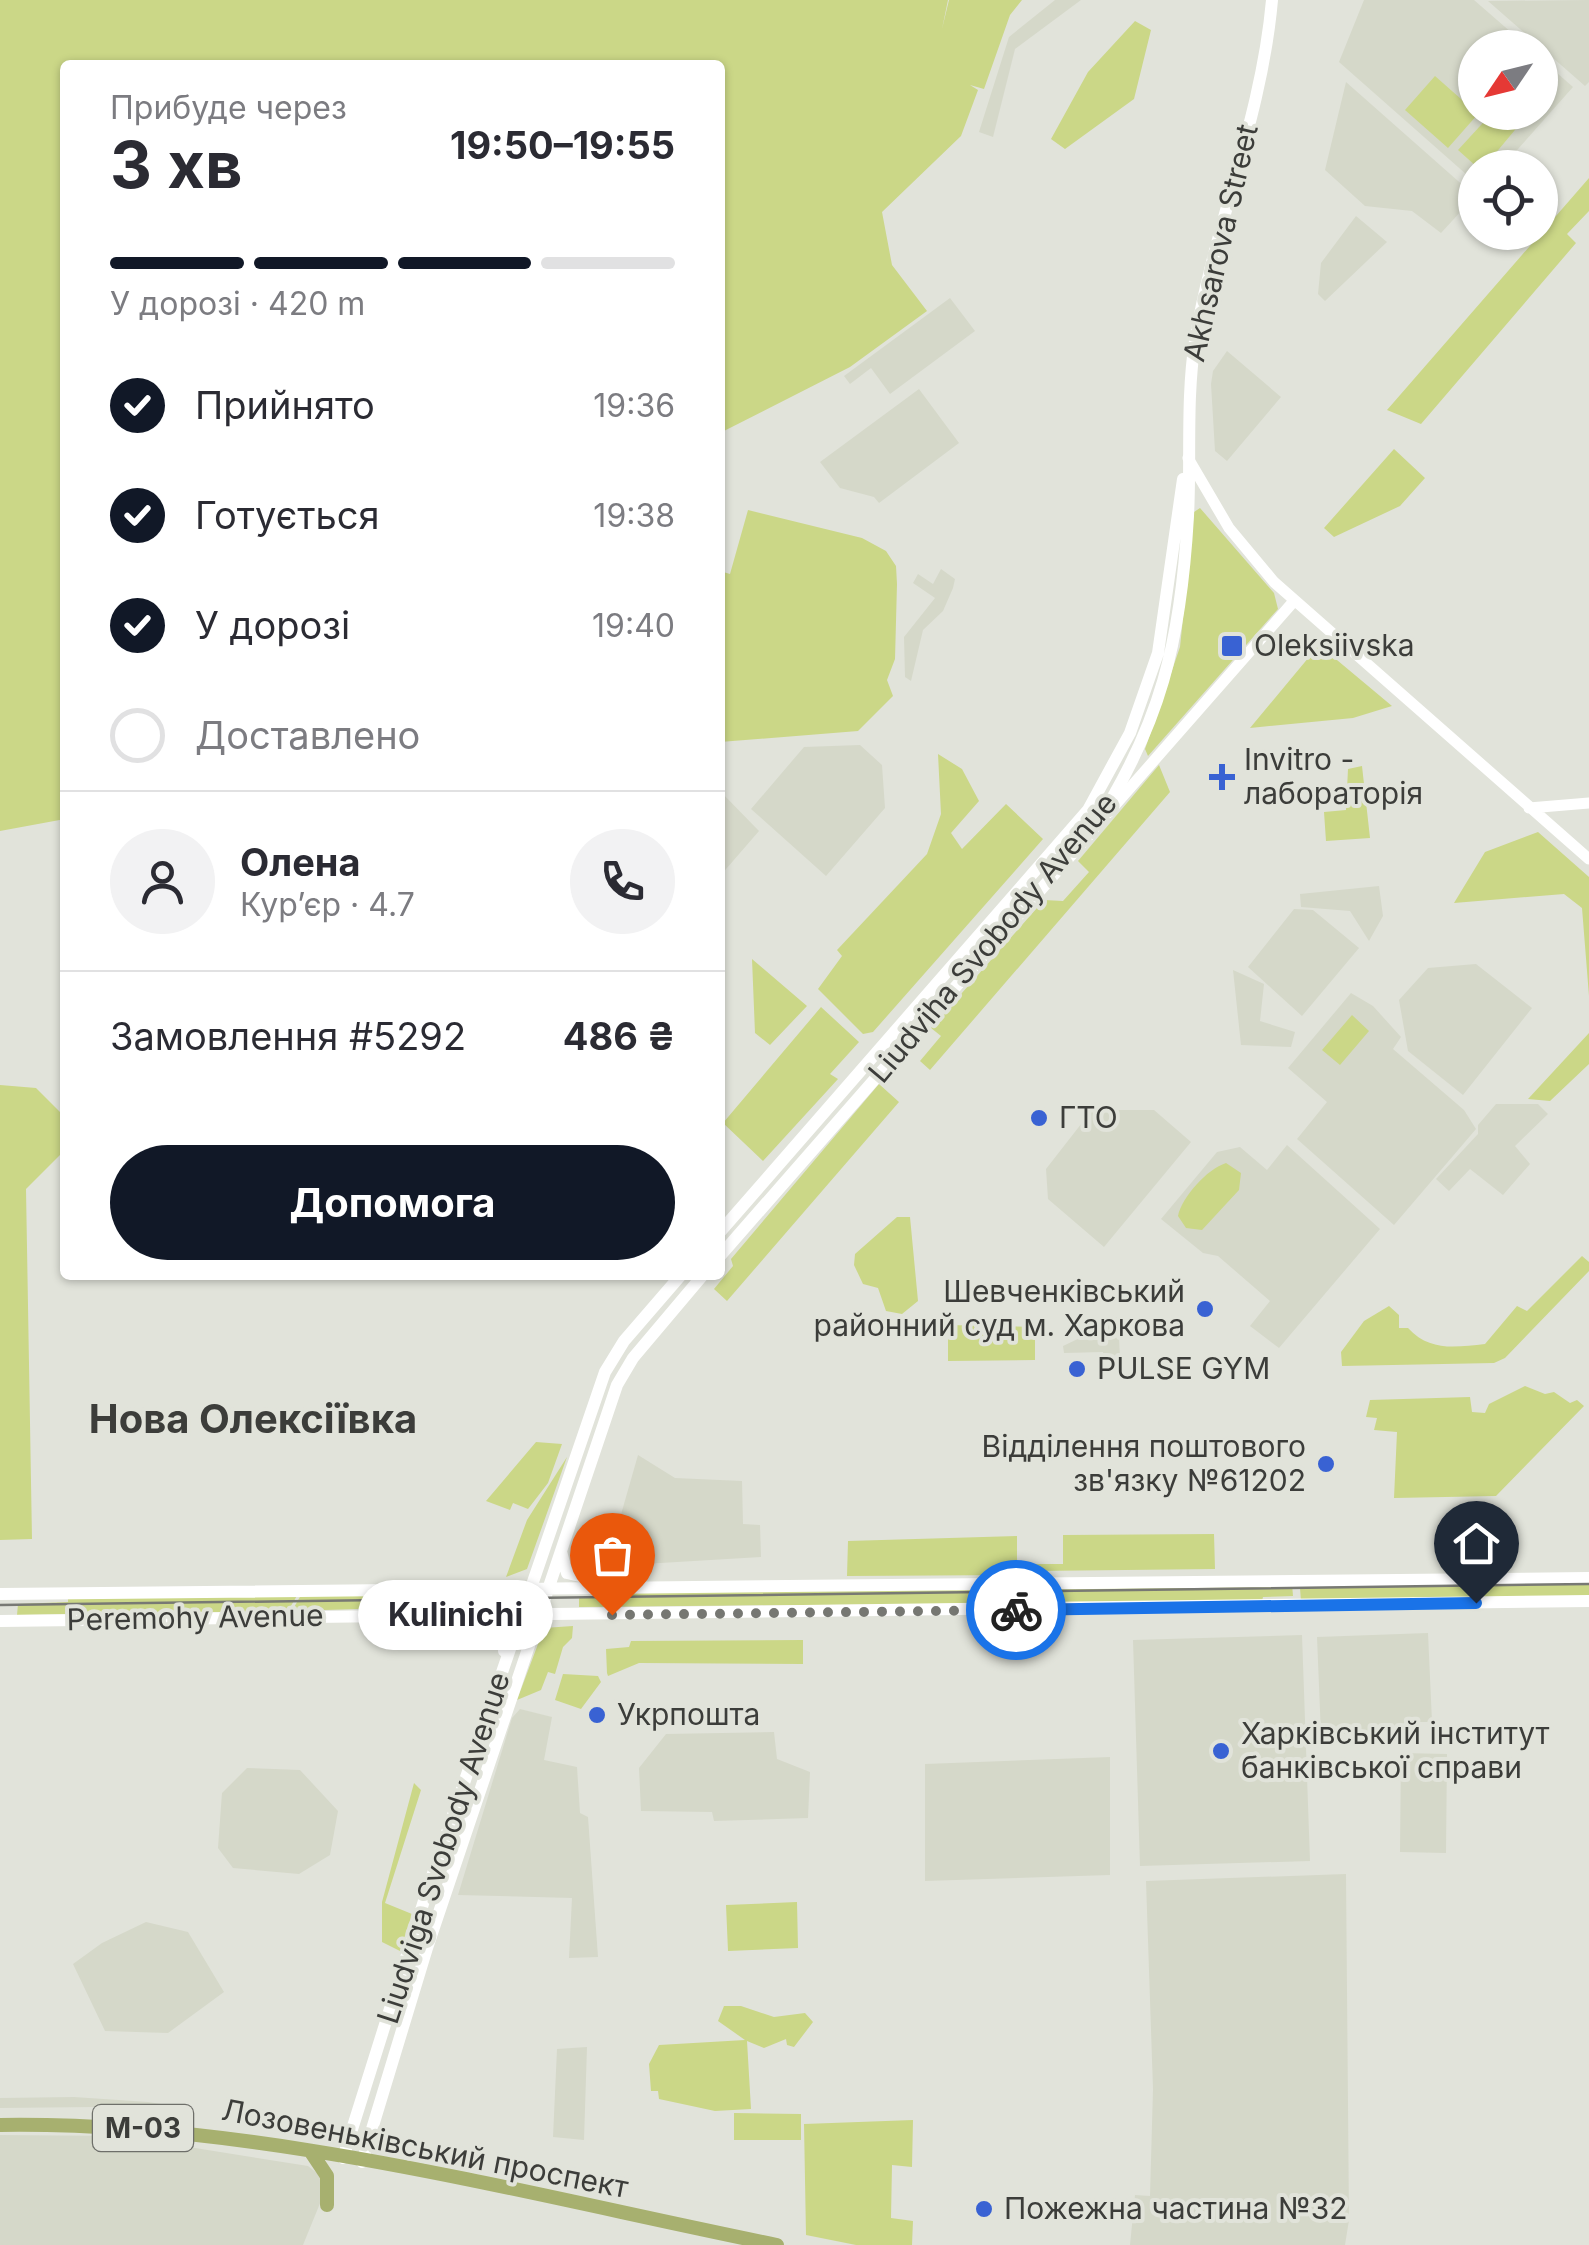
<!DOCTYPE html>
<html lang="uk">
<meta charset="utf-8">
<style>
:root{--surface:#fff;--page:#f2f2f3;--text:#2b2b33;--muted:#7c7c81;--line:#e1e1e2;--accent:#111827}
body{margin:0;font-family:Inter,sans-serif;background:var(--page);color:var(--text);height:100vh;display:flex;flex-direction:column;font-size:38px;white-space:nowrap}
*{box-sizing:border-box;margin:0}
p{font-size:32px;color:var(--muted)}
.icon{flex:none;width:55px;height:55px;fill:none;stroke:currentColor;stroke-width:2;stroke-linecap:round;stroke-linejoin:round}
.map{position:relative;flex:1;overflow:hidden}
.details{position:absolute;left:60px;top:60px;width:665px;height:1220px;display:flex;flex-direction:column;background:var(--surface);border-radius:10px;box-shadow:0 2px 8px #0004}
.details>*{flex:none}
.needle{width:65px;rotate:235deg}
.tools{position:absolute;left:1458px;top:30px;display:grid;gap:20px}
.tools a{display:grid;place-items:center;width:100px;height:100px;border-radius:50%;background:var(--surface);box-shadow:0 2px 8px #0004;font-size:50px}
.pin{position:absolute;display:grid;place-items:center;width:85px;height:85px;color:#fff;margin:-102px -42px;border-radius:50% 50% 50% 0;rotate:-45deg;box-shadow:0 0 10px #0007}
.pin .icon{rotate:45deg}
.courier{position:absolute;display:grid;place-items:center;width:100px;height:100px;margin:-50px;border:8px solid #1a73e8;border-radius:50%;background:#fff;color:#222;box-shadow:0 2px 12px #0007}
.bubble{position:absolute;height:70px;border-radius:35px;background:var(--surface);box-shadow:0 2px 8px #0004;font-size:32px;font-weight:700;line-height:70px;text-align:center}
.summary em{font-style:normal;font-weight:700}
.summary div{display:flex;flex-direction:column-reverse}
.summary{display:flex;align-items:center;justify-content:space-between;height:170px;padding:0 50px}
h1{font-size:65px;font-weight:700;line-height:75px}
.bar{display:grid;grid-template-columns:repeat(4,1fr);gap:15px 10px;align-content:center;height:120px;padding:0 50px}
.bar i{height:12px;border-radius:8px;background:var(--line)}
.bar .current{background:var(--accent)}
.bar p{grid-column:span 4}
.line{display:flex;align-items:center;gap:25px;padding:0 50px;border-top:2px solid var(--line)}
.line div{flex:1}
.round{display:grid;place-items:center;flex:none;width:105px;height:105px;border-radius:52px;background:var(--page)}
ol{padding:0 50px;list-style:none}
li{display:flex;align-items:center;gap:30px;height:110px}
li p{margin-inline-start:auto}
li .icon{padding:10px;border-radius:50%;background:var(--accent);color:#fff;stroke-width:4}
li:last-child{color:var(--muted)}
li i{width:55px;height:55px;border:5px solid var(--line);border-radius:50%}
.action{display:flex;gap:20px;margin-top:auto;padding:20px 50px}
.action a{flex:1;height:115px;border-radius:60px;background:var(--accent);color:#fff;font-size:40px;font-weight:700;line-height:115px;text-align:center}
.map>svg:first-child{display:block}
.built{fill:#d5d8c9}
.green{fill:#cbd787}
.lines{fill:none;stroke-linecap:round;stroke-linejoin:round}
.tertiary{stroke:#fff;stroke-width:11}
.secondary{stroke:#fff;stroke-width:12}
.trunk{stroke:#a7b06f;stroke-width:14}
.tram{stroke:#787974;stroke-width:2.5}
.done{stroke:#767772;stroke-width:10;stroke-dasharray:0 18}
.route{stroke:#1a73e8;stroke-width:12}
.poi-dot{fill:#3962d3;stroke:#e1e3da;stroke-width:4}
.labels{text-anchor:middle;stroke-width:8;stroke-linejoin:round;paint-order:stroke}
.shield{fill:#e1e3da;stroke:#6e6f6a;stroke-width:2.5}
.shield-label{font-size:28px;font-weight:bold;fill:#3c3d3a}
.street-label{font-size:30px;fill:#3c3d3a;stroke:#e1e3da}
.poi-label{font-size:30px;fill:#3c3d3a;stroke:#e1e3da;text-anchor:start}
.district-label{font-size:40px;font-weight:bold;fill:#3c3d3a;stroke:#e1e3da}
</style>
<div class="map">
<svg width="1589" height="2245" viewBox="0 0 1589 2245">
<rect width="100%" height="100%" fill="#e1e3da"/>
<path class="built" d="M 1055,0 L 1081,0 L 1015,49 L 993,137 L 979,132 L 1009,37 Z
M 1364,0 L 1474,0 L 1528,47 L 1475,48 L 1475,112 L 1540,112 L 1540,58 L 1573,87 L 1502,167 L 1475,168 L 1475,182 L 1339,62 Z
M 1589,0 L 1589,82 L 1585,86 L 1488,1 Z
M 1346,82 L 1475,196 L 1441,233 L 1412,211 L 1365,206 L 1325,170 Z
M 1356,216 L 1387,242 L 1325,301 L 1318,294 L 1321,263 Z
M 950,298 L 975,331 L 890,394 L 871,368 L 850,384 L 844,376 Z
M 1227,351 L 1281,397 L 1227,461 L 1215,451 L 1211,384 L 1213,371 Z
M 919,389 L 959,443 L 879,503 L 874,497 L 840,488 L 820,462 Z
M 941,569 L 955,579 L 953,588 L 943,611 L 923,630 L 911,681 L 905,677 L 904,637 L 935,598 L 913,583 L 918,574 L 933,584 Z
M 860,745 L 882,765 L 885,808 L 826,876 L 751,809 L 804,747 Z
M 720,791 L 759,831 L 720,876 Z
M 1379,886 L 1383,916 L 1369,941 L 1350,911 L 1301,907 L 1300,894 Z
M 1294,909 L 1313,910 L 1359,948 L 1302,1016 L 1248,967 Z
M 1476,964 L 1532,1008 L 1463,1095 L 1408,1051 L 1399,1000 L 1428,968 Z
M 1233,970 L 1264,984 L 1260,1021 L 1295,1032 L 1291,1047 L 1241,1045 Z
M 1351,993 L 1373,1006 L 1401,1037 L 1393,1049 L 1464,1110 L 1476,1129 L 1394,1225 L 1297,1139 L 1327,1102 L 1288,1068 Z
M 1496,1104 L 1538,1104 L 1548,1114 L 1515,1146 L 1530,1164 L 1503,1195 L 1470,1169 L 1449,1191 L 1436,1179 L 1478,1134 L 1478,1125 Z
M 1092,1110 L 1154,1110 L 1191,1142 L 1104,1247 L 1048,1199 L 1046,1169 Z
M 1287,1145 L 1380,1229 L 1279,1348 L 1250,1326 L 1270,1301 L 1218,1256 L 1203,1253 L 1161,1219 L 1217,1152 L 1240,1147 L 1267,1170 Z
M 1101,1317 L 1118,1317 L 1120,1358 L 1104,1359 L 1103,1352 L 1064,1353 L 1063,1346 L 1084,1336 Z
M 638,1455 L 675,1478 L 742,1481 L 743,1524 L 760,1525 L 761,1557 L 627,1565 L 627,1551 L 612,1546 Z
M 1428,1633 L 1432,1722 L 1409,1722 L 1409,1731 L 1321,1735 L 1317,1637 Z
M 1302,1635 L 1310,1861 L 1140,1866 L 1133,1640 Z
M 520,1709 L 552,1717 L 544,1760 L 577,1767 L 580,1813 L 588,1817 L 598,1957 L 569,1958 L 572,1898 L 458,1895 L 512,1718 Z
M 774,1732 L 777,1759 L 810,1772 L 808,1818 L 714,1821 L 712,1812 L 641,1811 L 639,1768 L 666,1734 Z
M 1401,1753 L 1447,1754 L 1446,1853 L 1400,1852 Z
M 1110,1757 L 1110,1875 L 925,1881 L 925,1764 Z
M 247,1768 L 300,1770 L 338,1811 L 330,1855 L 299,1874 L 233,1868 L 218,1848 L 222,1793 Z
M 1346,1874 L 1349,2220 L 1345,2245 L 1130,2245 L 1135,2195 L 1150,2196 L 1153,2089 L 1146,1881 Z
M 146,1922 L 188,1932 L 224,1992 L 168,2033 L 105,2031 L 73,1964 L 102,1943 Z
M 587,2047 L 584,2140 L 553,2137 L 557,2049 Z
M 74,2097 L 148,2102 L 181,2107 L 180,2117 L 95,2107 L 0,2108 L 0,2098 Z
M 0,2135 L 120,2136 L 308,2166 L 322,2177 L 323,2196 L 303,2245 L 0,2245 Z"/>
<path class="green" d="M 0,0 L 948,0 L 942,29 L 949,0 L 1022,0 L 1010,15 L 984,89 L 970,85 L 978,90 L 961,136 L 882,212 L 892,265 L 927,311 L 850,367 L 720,433 L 720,65 L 65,65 L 65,819 L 0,831 Z
M 1135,21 L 1151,30 L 1134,99 L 1065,149 L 1051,139 L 1088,72 Z
M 1435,76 L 1478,114 L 1448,148 L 1405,110 Z
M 1530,112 L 1484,167 L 1477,167 L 1458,150 L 1492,113 Z
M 1589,178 L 1589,211 L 1567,234 L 1576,243 L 1421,424 L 1387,410 Z
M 1394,449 L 1425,478 L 1400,506 L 1334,537 L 1324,528 Z
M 1200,508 L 1274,593 L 1278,609 L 1148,756 L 1145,749 L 1180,647 L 1194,512 Z
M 748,510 L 862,538 L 886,551 L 896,566 L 897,584 L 895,659 L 887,680 L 893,696 L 858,731 L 720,742 L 720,571 L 730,574 Z
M 1319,645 L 1392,706 L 1353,718 L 1250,728 Z
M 938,754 L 962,769 L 979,801 L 951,833 L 962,849 L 1006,804 L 1043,839 L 873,1032 L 863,1034 L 818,989 L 842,956 L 837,950 L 927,854 L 941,814 Z
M 1159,765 L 1170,792 L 930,1070 L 920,1061 L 941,1036 L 931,1028 L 1044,900 L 1063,901 L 1089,872 L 1078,861 Z
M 1362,766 L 1370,838 L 1326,841 L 1324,812 L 1346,810 L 1348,769 Z
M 1538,832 L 1589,877 L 1589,996 L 1582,908 L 1564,894 L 1454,903 L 1485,852 Z
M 752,959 L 807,1006 L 770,1045 L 755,1033 Z
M 821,1007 L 859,1042 L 830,1074 L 838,1079 L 763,1161 L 723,1123 Z
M 1352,1015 L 1369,1031 L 1340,1065 L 1322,1050 Z
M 1589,1033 L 1589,1064 L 1550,1101 L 1528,1099 Z
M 879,1084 L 899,1102 L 727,1301 L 714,1289 L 733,1266 L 731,1259 Z
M 0,1085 L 36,1088 L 65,1117 L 65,1150 L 26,1189 L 32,1539 L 0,1540 Z
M 1226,1163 L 1241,1173 L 1239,1190 L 1202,1230 L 1186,1228 L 1178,1216 C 1182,1197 1207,1169 1226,1163 Z
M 897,1217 L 910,1217 L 918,1301 L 902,1314 L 886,1311 L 878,1288 L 863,1284 L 854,1265 L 855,1254 Z
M 1582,1256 L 1589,1262 L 1589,1271 L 1505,1358 L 1494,1363 L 1342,1366 L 1341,1352 L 1364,1321 L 1389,1306 L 1399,1315 L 1399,1328 L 1408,1328 C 1430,1352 1456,1347 1485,1344 L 1517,1306 L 1527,1311 Z
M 948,1325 L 1035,1327 L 1035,1360 L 948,1361 Z
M 1525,1386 L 1545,1394 L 1554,1392 L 1570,1403 L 1577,1400 L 1584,1406 L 1496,1496 L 1394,1498 L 1397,1432 L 1374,1430 L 1377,1418 L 1366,1417 L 1370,1400 L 1470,1397 L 1472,1412 L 1485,1413 L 1489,1404 Z
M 536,1442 L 562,1444 L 548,1483 L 528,1509 L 513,1503 L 510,1510 L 486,1501 Z
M 567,1457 L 527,1569 L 506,1577 L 527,1520 Z
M 1214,1534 L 1215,1569 L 1035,1571 L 1035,1564 L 1063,1564 L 1063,1535 Z
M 1017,1536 L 1017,1575 L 847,1576 L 848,1541 Z
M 1589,1579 L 1589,1596 L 1301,1601 L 1300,1588 Z
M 1292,1584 L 1293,1596 L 1263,1597 L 1262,1601 L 579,1607 L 579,1597 L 632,1596 L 633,1591 Z
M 298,1594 L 288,1611 L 17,1615 L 18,1604 L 68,1602 L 68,1598 Z
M 487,1594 L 487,1605 L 292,1611 L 301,1595 Z
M 573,1626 L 572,1638 L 563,1647 L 555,1674 L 548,1672 L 541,1690 L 517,1700 L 544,1628 Z
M 803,1640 L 803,1664 L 639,1663 L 608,1676 L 607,1673 L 606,1649 L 629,1647 L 631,1641 Z
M 563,1674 L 598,1676 L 601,1682 L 581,1709 L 555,1700 Z
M 414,1783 L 421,1790 L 385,1903 L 412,1914 L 400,1951 L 382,1942 L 382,1902 Z
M 797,1902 L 798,1948 L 728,1951 L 726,1905 Z
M 724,2006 L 741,2006 L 774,2017 L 805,2013 L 813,2022 L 794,2047 L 787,2045 L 786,2039 L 764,2048 L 747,2041 L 751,2109 L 715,2111 L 659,2099 L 658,2091 L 651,2091 L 649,2064 L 659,2045 L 745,2040 L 718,2021 Z
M 734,2113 L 801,2114 L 801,2140 L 734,2140 Z
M 913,2120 L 912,2167 L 892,2165 L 891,2218 L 913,2221 L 912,2245 L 856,2245 L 806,2235 L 804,2124 Z"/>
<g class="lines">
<path class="tertiary" d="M 1188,458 L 1229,528 L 1274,582 L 1589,859
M 1529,808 L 1589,803
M 1108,813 L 1294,601"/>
<path class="secondary" d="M 720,1232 L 1088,810 L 1130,733 L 1158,653 L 1183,479
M 720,1256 L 1092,831 C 1161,725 1181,641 1188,516 C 1191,458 1186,400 1195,341 C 1214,227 1262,116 1272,0
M 561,1552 L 567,1573 L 593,1579
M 0,1594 L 1589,1578
M 0,1621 L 1589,1601
M 480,1622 L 498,1627 L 505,1640 L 504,1651
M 343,2158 L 428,1888 L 605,1372 L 624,1341 L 681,1275
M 362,2162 L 427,1948 L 617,1385 L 633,1358 L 703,1275"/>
<path class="trunk" d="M 0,2125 C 259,2121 524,2194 777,2245
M 311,2152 L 327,2176 L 327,2205"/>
<path class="tram" d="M 0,1605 L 1589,1584"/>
</g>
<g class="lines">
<path class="done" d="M 612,1615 L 1016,1610"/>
<path class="route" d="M 1016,1610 L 1476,1603"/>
</g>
<g class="poi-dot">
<rect x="1220" y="634" width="24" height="24" rx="5"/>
<path d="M1217 762h10v10h10v10h-10v10h-10v-10h-10v-10h10z"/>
<circle cx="1039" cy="1118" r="10"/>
<circle cx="1205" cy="1309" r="10"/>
<circle cx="1077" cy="1369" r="10"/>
<circle cx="1326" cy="1464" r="10"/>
<circle cx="597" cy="1715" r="10"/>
<circle cx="1221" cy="1751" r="10"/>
<circle cx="984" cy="2209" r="10"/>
</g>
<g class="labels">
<rect class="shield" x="93" y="2105" width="100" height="46" rx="8"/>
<g class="shield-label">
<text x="143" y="2138">М-03</text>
</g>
<g class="street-label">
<text transform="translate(1221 243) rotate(-77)" y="10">Akhsarova Street</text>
<text transform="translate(993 938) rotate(-50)" y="10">Liudviha Svobody Avenue</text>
<text transform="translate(195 1618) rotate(-1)" y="10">Peremohy Avenue</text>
<text transform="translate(444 1848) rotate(-72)" y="10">Liudviga Svobody Avenue</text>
<text transform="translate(425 2149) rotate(11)" y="10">Лозовеньківський проспект</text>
</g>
<g class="poi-label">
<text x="1254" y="656">Oleksiivska</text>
<text x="1244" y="770">Invitro -<tspan x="1244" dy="34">лабораторія</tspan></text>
<text x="1059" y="1128">ГТО</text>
<text x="1185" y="1302" text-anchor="end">Шевченківський<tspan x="1185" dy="34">районний суд м. Харкова</tspan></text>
<text x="1097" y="1379">PULSE GYM</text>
<text x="1306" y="1457" text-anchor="end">Відділення поштового<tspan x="1306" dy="34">зв'язку №61202</tspan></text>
<text x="617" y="1725">Укрпошта</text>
<text x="1241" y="1744">Харківський інститут<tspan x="1241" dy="34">банківської справи</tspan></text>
<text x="1004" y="2219">Пожежна частина №32</text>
</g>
<g class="district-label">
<text x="253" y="1433">Нова Олексіївка</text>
</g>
</g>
</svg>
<div class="tools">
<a><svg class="needle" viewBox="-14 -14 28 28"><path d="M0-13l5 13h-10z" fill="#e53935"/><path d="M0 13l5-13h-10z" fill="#7c7c81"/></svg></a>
<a><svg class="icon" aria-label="locate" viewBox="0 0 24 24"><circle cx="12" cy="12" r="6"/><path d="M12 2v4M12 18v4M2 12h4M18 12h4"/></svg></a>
</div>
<div class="pin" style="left:612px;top:1615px;background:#ea580c"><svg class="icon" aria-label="bag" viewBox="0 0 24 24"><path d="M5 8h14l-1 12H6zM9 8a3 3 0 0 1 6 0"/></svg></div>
<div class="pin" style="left:1476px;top:1603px;background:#1f2937"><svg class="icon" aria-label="home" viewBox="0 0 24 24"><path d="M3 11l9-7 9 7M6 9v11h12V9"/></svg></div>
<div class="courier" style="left:1016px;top:1610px"><svg class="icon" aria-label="bike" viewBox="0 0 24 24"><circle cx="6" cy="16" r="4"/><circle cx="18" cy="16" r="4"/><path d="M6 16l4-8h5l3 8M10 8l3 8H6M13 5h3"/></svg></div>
<div class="bubble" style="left:358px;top:1580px;width:195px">Kulinichi</div>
<section class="details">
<div class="summary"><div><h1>3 хв</h1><p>Прибуде через</p></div><em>19:50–19:55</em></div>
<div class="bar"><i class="current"></i><i class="current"></i><i class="current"></i><i></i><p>У дорозі · 420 m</p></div>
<ol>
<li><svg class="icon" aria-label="check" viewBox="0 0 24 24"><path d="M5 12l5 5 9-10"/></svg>Прийнято<p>19:36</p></li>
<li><svg class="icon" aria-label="check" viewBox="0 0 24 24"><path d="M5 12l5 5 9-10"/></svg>Готується<p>19:38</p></li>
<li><svg class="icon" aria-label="check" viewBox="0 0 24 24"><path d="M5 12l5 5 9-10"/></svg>У дорозі<p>19:40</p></li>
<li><i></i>Доставлено</li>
</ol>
<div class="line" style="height:180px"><a class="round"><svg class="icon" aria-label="person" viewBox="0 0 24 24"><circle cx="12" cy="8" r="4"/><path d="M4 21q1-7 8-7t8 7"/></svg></a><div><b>Олена</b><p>Кур’єр · 4.7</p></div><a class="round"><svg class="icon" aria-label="phone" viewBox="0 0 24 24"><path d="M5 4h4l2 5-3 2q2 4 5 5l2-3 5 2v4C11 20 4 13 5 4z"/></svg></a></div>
<div class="line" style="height:130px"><div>Замовлення #5292</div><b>486 ₴</b></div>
<div class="action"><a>Допомога</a></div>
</section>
</div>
